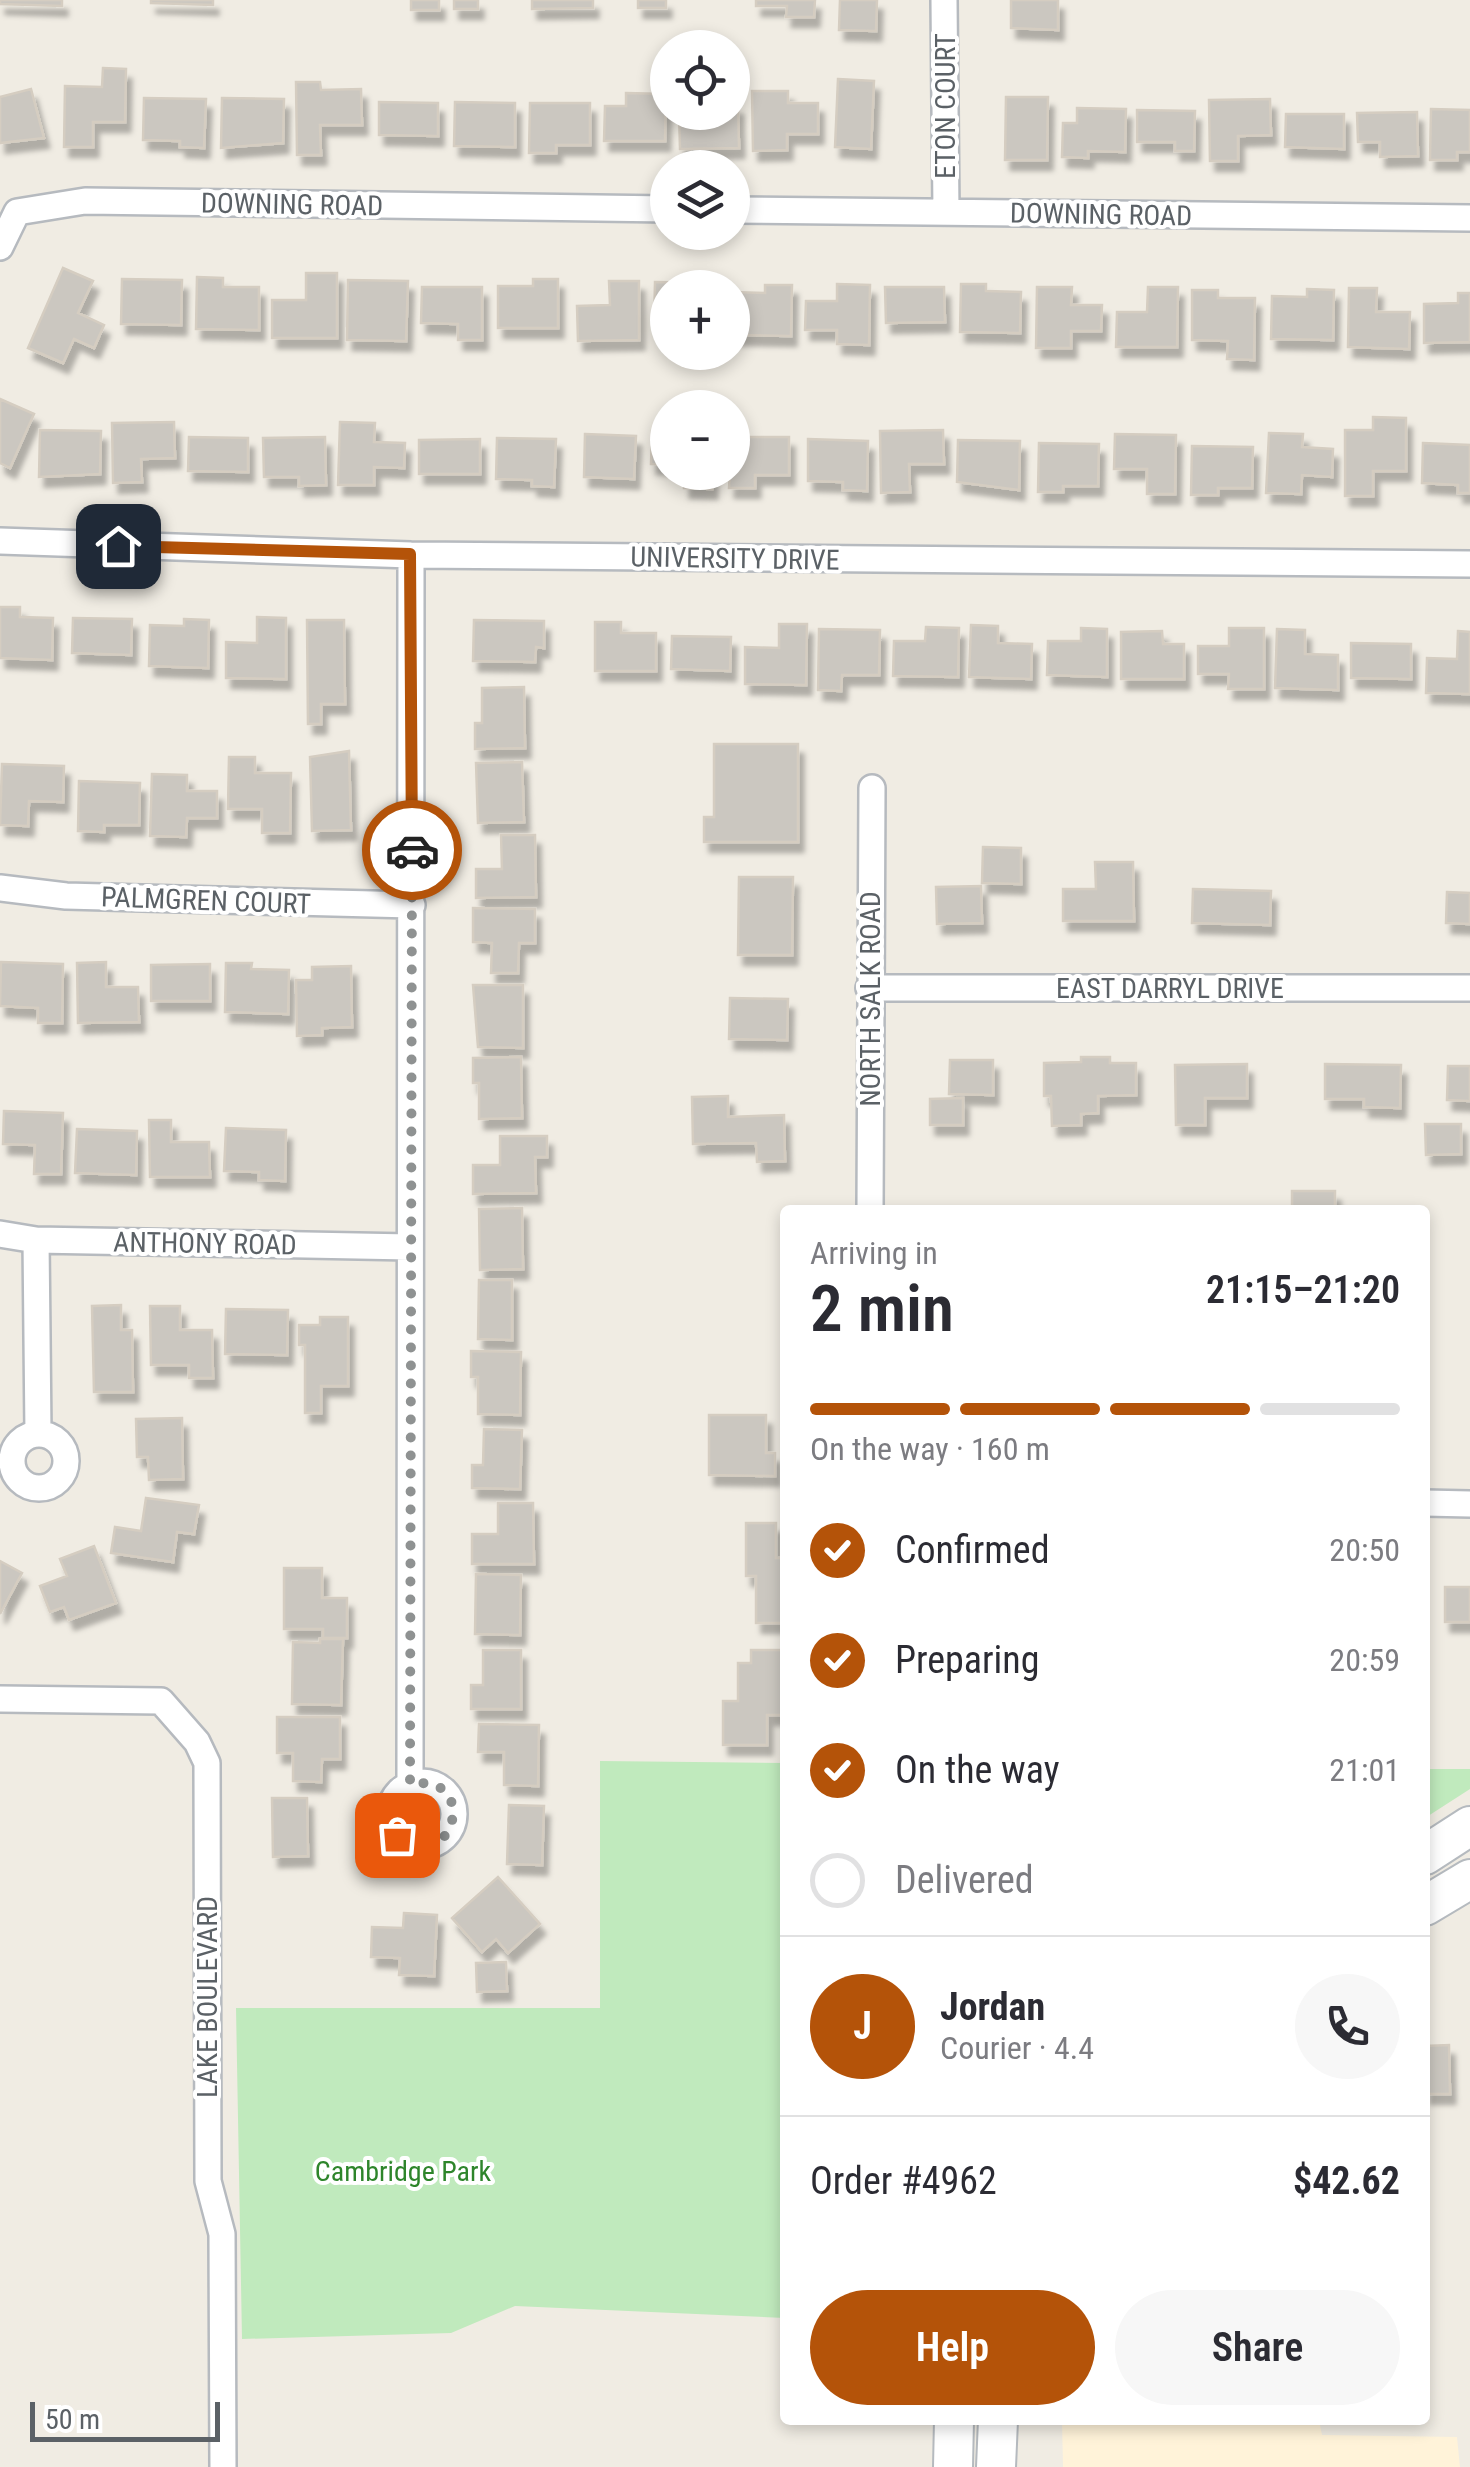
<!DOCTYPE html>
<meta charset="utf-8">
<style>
:root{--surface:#fff;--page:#f7f7f7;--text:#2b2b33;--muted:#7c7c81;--line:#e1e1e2;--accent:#b45309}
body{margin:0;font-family:"Roboto Condensed",sans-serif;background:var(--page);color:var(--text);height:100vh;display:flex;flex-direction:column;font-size:38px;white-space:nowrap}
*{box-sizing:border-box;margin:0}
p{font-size:32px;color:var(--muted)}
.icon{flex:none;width:55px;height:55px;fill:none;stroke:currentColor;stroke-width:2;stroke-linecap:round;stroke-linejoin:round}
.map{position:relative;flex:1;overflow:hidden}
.side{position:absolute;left:780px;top:1205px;width:650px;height:1220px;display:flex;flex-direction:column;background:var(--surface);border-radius:10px;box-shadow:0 5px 15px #0003}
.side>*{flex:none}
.buttons{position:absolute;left:650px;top:30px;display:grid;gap:20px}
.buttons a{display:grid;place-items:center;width:100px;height:100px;border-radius:50%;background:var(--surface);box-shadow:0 5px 15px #0003;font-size:50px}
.scale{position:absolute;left:30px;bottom:25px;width:190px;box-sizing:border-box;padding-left:10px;border:5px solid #5b6166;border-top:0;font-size:28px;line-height:35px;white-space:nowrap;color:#5b6166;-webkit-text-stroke:8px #fff;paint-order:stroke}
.pin{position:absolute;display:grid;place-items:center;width:85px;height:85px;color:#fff;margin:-42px;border-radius:20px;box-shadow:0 5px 15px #0006}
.courier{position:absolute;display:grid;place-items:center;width:100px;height:100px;margin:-50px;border:8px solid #b45309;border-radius:50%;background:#fff;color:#222;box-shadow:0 2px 12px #0007}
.headline em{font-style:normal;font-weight:600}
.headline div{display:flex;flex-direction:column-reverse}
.headline{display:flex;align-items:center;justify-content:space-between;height:170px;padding:0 30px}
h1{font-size:65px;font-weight:600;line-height:75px}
.bar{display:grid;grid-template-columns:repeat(4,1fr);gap:15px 10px;align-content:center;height:120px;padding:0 30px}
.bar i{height:12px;border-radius:8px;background:var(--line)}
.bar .active{background:var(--accent)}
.bar p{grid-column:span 4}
.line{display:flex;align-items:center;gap:25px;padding:0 30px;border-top:2px solid var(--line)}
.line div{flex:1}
.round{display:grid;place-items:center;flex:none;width:105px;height:105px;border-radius:52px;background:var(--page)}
ol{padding:0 30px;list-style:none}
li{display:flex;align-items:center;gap:30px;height:110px}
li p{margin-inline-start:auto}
li .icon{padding:10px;border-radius:50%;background:var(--accent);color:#fff;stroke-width:4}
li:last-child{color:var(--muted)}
li i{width:55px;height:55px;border:5px solid var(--line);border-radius:50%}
.button{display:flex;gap:20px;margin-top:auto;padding:20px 30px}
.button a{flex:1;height:115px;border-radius:60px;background:var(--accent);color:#fff;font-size:40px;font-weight:600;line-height:115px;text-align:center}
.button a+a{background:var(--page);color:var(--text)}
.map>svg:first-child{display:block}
.commercial{fill:#fff3d9}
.green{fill:#c0eabd}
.building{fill:#cbc7c0;stroke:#d5cdc1;stroke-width:2.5;filter:url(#shadow)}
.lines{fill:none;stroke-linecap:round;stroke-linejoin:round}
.minor-casing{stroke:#b6babf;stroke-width:30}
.secondary-casing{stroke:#b5babf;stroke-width:42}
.minor{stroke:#fff;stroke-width:25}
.secondary{stroke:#fff;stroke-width:38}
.done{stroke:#8f9292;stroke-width:10;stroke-dasharray:0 18}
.route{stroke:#b45309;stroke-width:12}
.labels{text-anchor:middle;stroke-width:8;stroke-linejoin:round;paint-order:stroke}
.street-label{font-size:28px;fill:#5b6166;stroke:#fff}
.park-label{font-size:28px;fill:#2e852b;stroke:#fff}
</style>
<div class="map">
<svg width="1470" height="2467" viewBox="0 0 1470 2467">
<defs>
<filter id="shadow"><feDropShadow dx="5.5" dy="10" stdDeviation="2.5" flood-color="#0004"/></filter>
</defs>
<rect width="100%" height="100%" fill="#f0ece3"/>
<path class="commercial" d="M 1062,2420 L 1319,2420 L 1322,2435 L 1457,2437 L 1460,2467 L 1063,2467 Z"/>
<path class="green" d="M 600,1761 L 785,1763 L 785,2318 L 515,2306 L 451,2333 L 242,2339 L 236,2008 L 600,2008 Z
M 1425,1769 L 1470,1769 L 1470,1789 L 1425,1818 Z"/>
<path class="building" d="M 0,0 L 62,0 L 62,6 L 0,4 Z
M 151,0 L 213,0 L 213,5 L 151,3 Z
M 411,0 L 439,0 L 439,10 L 411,10 Z
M 454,0 L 478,0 L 478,9 L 454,9 Z
M 532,0 L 593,0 L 593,8 L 532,9 Z
M 638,0 L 666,0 L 666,8 L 638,8 Z
M 756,0 L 815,0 L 814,17 L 786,17 L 787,6 L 756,6 Z
M 840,0 L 877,0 L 876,31 L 839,30 Z
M 1011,0 L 1058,0 L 1058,30 L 1011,28 Z
M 103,68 L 126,69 L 125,122 L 93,122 L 93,147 L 64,147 L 65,86 L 102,87 Z
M 838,79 L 874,81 L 871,149 L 835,147 Z
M 296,82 L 320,82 L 321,90 L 361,89 L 362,125 L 320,125 L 321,155 L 297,155 Z
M 31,89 L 44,138 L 0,143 L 0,97 Z
M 752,91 L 788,91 L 788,103 L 818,103 L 818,134 L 787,134 L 787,150 L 753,151 Z
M 626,93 L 666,94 L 665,141 L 604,141 L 605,106 L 626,106 Z
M 1006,97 L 1048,97 L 1047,160 L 1005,160 Z
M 144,98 L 206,99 L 204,148 L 180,147 L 180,141 L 143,140 Z
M 222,98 L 284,99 L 283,143 L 221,148 Z
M 1270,99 L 1271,135 L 1238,136 L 1238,161 L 1210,161 L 1209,100 Z
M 379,102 L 438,103 L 438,136 L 379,135 Z
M 455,102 L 515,103 L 515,147 L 454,146 Z
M 530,103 L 590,103 L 590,145 L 556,145 L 556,153 L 529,153 Z
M 732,105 L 738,105 L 739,148 L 680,149 L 679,112 L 732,112 Z
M 1077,108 L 1126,109 L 1125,152 L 1088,151 L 1088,158 L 1062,157 L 1063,123 L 1077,123 Z
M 1431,109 L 1470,110 L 1470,152 L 1457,152 L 1457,160 L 1430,160 Z
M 1137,110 L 1195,111 L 1194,151 L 1175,151 L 1175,142 L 1137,142 Z
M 1417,112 L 1418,156 L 1380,157 L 1380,142 L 1358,142 L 1357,113 Z
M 1286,114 L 1344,114 L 1344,149 L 1285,147 Z
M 63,268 L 93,281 L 78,313 L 104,325 L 94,348 L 74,339 L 63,363 L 28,348 Z
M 306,273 L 337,273 L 337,338 L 272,338 L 272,300 L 306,300 Z
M 197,277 L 223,278 L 223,287 L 259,287 L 259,330 L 196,329 Z
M 122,279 L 182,280 L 181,325 L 121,324 Z
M 533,279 L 558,279 L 558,328 L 498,328 L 498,286 L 533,286 Z
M 348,280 L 408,281 L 406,341 L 347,340 Z
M 609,281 L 639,281 L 639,340 L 578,341 L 577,306 L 610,305 Z
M 655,282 L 715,283 L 715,288 L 668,288 L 668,329 L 654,328 Z
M 837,284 L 870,285 L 869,345 L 837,344 L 837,330 L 805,330 L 806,301 L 837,301 Z
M 961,284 L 986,284 L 986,291 L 1021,292 L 1020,333 L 960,332 Z
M 765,285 L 792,285 L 791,336 L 732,335 L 732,292 L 765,293 Z
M 422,287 L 482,287 L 482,340 L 458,340 L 458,324 L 421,323 Z
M 885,287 L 944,287 L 945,322 L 886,323 Z
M 1037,287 L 1072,287 L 1071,305 L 1102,305 L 1101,331 L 1071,331 L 1071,348 L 1036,348 Z
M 1148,287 L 1178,287 L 1177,347 L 1116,347 L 1117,312 L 1147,312 Z
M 1349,288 L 1377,288 L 1376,312 L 1410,312 L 1409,349 L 1348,347 Z
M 1307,289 L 1334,290 L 1333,340 L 1271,339 L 1272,296 L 1307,297 Z
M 1192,290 L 1218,290 L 1218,298 L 1255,298 L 1254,360 L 1227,359 L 1228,341 L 1192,340 Z
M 1458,293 L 1470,293 L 1470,342 L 1424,343 L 1424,304 L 1458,303 Z
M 0,399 L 34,414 L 10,468 L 0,463 Z
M 1373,417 L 1406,418 L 1406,471 L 1373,471 L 1373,496 L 1345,496 L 1345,430 L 1373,430 Z
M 174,422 L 175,458 L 141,459 L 142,482 L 113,483 L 112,423 Z
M 340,422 L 375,423 L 374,442 L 405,443 L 404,468 L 374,467 L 374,485 L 338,485 Z
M 40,430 L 101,431 L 100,474 L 39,477 Z
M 943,430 L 944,464 L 909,464 L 910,492 L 881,493 L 880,431 Z
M 652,431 L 668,431 L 668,465 L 651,464 Z
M 1269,433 L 1303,434 L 1302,447 L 1333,449 L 1332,477 L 1302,475 L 1301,494 L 1266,493 Z
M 585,434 L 636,436 L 634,479 L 584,477 Z
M 1115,434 L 1176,435 L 1175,494 L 1147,494 L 1147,469 L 1114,469 Z
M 189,437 L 248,438 L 248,472 L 188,471 Z
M 325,437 L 326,485 L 299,486 L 299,477 L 264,477 L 263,438 Z
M 732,437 L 789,437 L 789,475 L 755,475 L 755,488 L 729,488 Z
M 497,438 L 556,439 L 554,487 L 532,486 L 532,480 L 496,479 Z
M 480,439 L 480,474 L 419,474 L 419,440 Z
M 808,439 L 868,441 L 867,491 L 843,490 L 843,482 L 808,481 Z
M 958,440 L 1020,441 L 1019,490 L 957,482 Z
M 1039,443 L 1099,444 L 1098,486 L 1063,486 L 1063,492 L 1038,492 Z
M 1423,443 L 1470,445 L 1470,493 L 1458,493 L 1458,485 L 1422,483 Z
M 1192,446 L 1253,447 L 1252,488 L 1218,488 L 1218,495 L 1191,495 Z
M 685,472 L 712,472 L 712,489 L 684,488 Z
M 0,607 L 20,607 L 20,617 L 53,618 L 52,660 L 0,658 Z
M 257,617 L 286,618 L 286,679 L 226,678 L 226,642 L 257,643 Z
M 73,618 L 132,619 L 131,655 L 72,653 Z
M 184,619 L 209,620 L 208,668 L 149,666 L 150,625 L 184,626 Z
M 307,620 L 344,620 L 345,704 L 321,704 L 321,724 L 308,724 Z
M 474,620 L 544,621 L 544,648 L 536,647 L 535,662 L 473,661 Z
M 595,622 L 621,622 L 621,633 L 656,633 L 656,671 L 595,671 Z
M 779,624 L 807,624 L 806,685 L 745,684 L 745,647 L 779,648 Z
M 971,625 L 998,626 L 998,643 L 1032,644 L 1031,679 L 969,677 Z
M 926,627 L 959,628 L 958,677 L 893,676 L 894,641 L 925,641 Z
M 1081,628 L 1107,629 L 1107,677 L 1047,675 L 1048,641 L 1081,641 Z
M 1229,628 L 1264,628 L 1264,689 L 1228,689 L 1229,674 L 1198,674 L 1198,646 L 1229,646 Z
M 819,629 L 880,630 L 879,675 L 842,675 L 841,691 L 818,690 Z
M 1277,629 L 1305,630 L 1305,654 L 1338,655 L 1338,690 L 1275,688 Z
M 1162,631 L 1163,644 L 1184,644 L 1184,679 L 1121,679 L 1121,632 Z
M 1458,631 L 1470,632 L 1470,694 L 1426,693 L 1427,658 L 1457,659 Z
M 672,636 L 731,637 L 730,671 L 671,669 Z
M 1351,643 L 1411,644 L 1411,679 L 1351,678 Z
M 524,687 L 525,748 L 475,749 L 475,723 L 482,723 L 482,688 Z
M 714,744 L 798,744 L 798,842 L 704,842 L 704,817 L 714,817 Z
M 349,751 L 351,830 L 312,831 L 310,757 Z
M 229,757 L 255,757 L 255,773 L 291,773 L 290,833 L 262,833 L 262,809 L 228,809 Z
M 522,762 L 524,822 L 478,823 L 476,763 Z
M 2,764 L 64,766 L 63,802 L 29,801 L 28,826 L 0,825 Z
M 152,774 L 187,775 L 187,791 L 217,791 L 217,818 L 187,818 L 186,837 L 150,836 Z
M 79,781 L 140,783 L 139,825 L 104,825 L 104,832 L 78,831 Z
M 501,835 L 535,835 L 536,897 L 476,898 L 476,869 L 502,869 Z
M 983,847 L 1021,848 L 1021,884 L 982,883 Z
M 1095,862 L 1133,862 L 1134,921 L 1063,921 L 1063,889 L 1096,889 Z
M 739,877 L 793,877 L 792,955 L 738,955 Z
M 981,886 L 982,923 L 937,924 L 936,887 Z
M 1193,889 L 1271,891 L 1270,925 L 1192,923 Z
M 1447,892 L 1470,893 L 1470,924 L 1446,923 Z
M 473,908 L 535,909 L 535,943 L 519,943 L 518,973 L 491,973 L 492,943 L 473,942 Z
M 1,962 L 63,964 L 62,1023 L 38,1023 L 38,1008 L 0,1006 Z
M 106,962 L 106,987 L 138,987 L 139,1022 L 78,1023 L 77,963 Z
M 226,963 L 252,963 L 251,969 L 289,970 L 288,1014 L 225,1012 Z
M 210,964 L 210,1001 L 151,1001 L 151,965 Z
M 351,966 L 352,1027 L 322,1028 L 322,1035 L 297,1036 L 296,980 L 312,980 L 312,967 Z
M 473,985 L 523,985 L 523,1048 L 478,1047 Z
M 730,998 L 788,999 L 787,1040 L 729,1039 Z
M 521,1057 L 522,1118 L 479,1119 L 479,1083 L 473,1083 L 473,1058 Z
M 1081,1057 L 1110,1057 L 1110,1063 L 1136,1063 L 1136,1095 L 1098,1096 L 1098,1113 L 1081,1114 L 1081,1125 L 1052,1126 L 1051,1096 L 1044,1096 L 1044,1063 L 1081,1062 Z
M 950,1060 L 993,1060 L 993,1095 L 949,1094 Z
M 1247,1064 L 1247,1098 L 1205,1098 L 1205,1125 L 1176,1125 L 1175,1065 Z
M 1325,1064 L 1401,1065 L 1400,1108 L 1364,1107 L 1364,1099 L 1325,1099 Z
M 1448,1066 L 1470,1066 L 1470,1101 L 1447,1100 Z
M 728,1096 L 728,1117 L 784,1115 L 785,1161 L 757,1162 L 756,1143 L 693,1144 L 692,1097 Z
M 963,1098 L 963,1125 L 930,1125 L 930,1099 Z
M 4,1111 L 63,1113 L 61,1174 L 34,1174 L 35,1145 L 3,1144 Z
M 149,1120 L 171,1120 L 171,1142 L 209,1142 L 210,1177 L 150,1177 Z
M 1425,1124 L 1461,1124 L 1461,1154 L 1426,1155 Z
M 226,1128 L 286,1130 L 285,1181 L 259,1180 L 259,1172 L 224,1171 Z
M 77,1129 L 137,1131 L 136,1175 L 75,1173 Z
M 500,1136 L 547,1136 L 547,1157 L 535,1157 L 536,1193 L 473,1194 L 473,1165 L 500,1165 Z
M 1292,1191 L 1335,1191 L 1335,1210 L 1292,1210 Z
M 522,1208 L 523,1269 L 480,1270 L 479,1209 Z
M 479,1280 L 512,1280 L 512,1340 L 478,1339 Z
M 121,1305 L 121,1330 L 132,1330 L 133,1392 L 94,1392 L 92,1306 Z
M 150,1306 L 180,1306 L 180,1330 L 212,1330 L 213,1378 L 189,1378 L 189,1365 L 151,1365 Z
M 226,1309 L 288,1310 L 287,1355 L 225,1354 Z
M 320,1317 L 348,1317 L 348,1386 L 321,1386 L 321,1413 L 305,1413 L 305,1345 L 299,1345 L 299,1325 L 320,1325 Z
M 471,1351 L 521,1352 L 520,1415 L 478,1414 L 478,1377 L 471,1377 Z
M 709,1415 L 766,1415 L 766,1453 L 775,1453 L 775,1476 L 709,1475 Z
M 182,1418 L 183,1479 L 149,1480 L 148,1457 L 137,1457 L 136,1419 Z
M 484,1429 L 522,1430 L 520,1489 L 472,1488 L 472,1465 L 483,1465 Z
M 146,1498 L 199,1505 L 194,1534 L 177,1532 L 173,1562 L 111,1553 L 115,1527 L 141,1531 Z
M 498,1503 L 533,1503 L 534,1564 L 472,1564 L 472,1534 L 498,1534 Z
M 746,1523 L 776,1523 L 776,1558 L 785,1558 L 785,1623 L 756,1623 L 756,1576 L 746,1576 Z
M 94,1546 L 116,1603 L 69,1620 L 64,1607 L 50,1612 L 40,1586 L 67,1576 L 60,1559 Z
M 0,1561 L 22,1573 L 0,1614 Z
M 284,1568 L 322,1568 L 322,1598 L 347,1598 L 347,1638 L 323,1638 L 323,1629 L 284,1629 Z
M 476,1574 L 521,1575 L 520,1635 L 475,1634 Z
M 1445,1587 L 1470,1587 L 1470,1622 L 1445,1622 Z
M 320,1639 L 343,1639 L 341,1705 L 292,1704 L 293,1642 L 320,1643 Z
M 483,1650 L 521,1650 L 521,1709 L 471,1709 L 471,1685 L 483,1685 Z
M 751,1650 L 785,1650 L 785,1715 L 767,1715 L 767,1745 L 723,1745 L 723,1701 L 738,1701 L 738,1663 L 751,1663 Z
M 277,1717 L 340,1717 L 340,1759 L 322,1759 L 321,1782 L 293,1781 L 293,1753 L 277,1753 Z
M 479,1724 L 539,1725 L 538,1786 L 504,1785 L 504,1752 L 478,1752 Z
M 272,1798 L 307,1798 L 308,1856 L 273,1857 Z
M 509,1805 L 544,1806 L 542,1865 L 507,1864 Z
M 498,1877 L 540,1924 L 508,1953 L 496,1939 L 482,1952 L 452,1918 Z
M 404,1913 L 437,1915 L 434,1976 L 399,1975 L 400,1958 L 371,1957 L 372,1927 L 403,1928 Z
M 506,1962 L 507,1991 L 477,1992 L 476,1963 Z
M 1449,2045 L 1450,2094 L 1425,2094 L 1425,2046 Z"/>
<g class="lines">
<defs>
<path id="minor" d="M 944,0 L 946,212
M 732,210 L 1470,218
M 0,247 L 17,212 L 85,201 L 668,209
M 0,541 L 411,555 L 1470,564
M 0,888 L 66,896 L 412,905
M 869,988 L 1470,988
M 870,1210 L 872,788
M 0,1234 L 36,1240 L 410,1247
M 36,1240 L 38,1434
M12 1461a27 27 0 1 1 54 0a27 27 0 1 1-54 0Z
M 1425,1503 L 1470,1504
M 0,1699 L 161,1701 L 197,1742 L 207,1763 L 208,2181 L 222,2234 L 223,2467
M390 1814a32 32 0 1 1 64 0a32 32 0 1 1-64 0Z
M 410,1784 L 411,555"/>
<path id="secondary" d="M 1425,1855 L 1470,1826
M 1425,1906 L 1470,1879
M 953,2467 L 954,2420
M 996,2467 L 998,2420"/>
</defs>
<use href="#minor" class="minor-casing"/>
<use href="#secondary" class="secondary-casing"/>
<use href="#minor" class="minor"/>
<use href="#secondary" class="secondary"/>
</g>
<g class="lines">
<path class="done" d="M 397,1835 C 451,1882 484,1772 410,1784 L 412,850"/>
<path class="route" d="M 118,546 L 410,554 L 412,850"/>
</g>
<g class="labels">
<g class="street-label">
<text transform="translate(945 106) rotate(-90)" y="10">ETON COURT</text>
<text transform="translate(292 204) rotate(1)" y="10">DOWNING ROAD</text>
<text transform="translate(1101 214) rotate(1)" y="10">DOWNING ROAD</text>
<text transform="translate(735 558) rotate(1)" y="10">UNIVERSITY DRIVE</text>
<text transform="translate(206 900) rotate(2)" y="10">PALMGREN COURT</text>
<text x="1170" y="998">EAST DARRYL DRIVE</text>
<text transform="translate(870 999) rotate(-90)" y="10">NORTH SALK ROAD</text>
<text transform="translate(205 1243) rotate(1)" y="10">ANTHONY ROAD</text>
<text transform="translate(207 1997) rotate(-90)" y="10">LAKE BOULEVARD</text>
</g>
<g class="park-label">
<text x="403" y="2181">Cambridge Park</text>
</g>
</g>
</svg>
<div class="buttons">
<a><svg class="icon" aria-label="locate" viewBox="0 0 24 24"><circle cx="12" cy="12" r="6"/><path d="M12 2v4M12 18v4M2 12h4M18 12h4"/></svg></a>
<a><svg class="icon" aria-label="layers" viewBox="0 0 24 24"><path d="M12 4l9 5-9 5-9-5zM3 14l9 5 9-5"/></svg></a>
<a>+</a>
<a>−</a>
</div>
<div class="scale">50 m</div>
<div class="pin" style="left:397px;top:1835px;background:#ea580c"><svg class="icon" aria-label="bag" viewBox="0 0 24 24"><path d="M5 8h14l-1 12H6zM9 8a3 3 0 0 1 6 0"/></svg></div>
<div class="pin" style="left:118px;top:546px;background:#1f2937"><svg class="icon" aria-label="home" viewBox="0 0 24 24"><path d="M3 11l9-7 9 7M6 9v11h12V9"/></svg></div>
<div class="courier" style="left:412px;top:850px"><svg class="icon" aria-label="car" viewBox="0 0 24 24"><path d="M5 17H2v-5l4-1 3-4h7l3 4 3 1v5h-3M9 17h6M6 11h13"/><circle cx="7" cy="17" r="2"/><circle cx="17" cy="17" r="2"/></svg></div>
<section class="side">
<div class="headline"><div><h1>2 min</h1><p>Arriving in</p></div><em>21:15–21:20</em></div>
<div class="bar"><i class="active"></i><i class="active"></i><i class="active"></i><i></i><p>On the way · 160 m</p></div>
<ol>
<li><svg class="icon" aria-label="check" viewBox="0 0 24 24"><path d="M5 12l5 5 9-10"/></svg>Confirmed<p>20:50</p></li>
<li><svg class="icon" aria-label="check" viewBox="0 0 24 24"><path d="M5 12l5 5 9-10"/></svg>Preparing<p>20:59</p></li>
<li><svg class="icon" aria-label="check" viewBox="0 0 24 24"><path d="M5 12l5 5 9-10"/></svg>On the way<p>21:01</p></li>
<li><i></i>Delivered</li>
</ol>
<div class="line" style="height:180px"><b class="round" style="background:var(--accent);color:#fff">J</b><div><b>Jordan</b><p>Courier · 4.4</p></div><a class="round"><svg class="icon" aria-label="phone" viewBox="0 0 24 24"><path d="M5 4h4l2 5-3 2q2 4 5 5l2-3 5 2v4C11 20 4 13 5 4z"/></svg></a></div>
<div class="line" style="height:130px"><div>Order #4962</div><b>$42.62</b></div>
<div class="button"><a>Help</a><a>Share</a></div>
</section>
</div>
